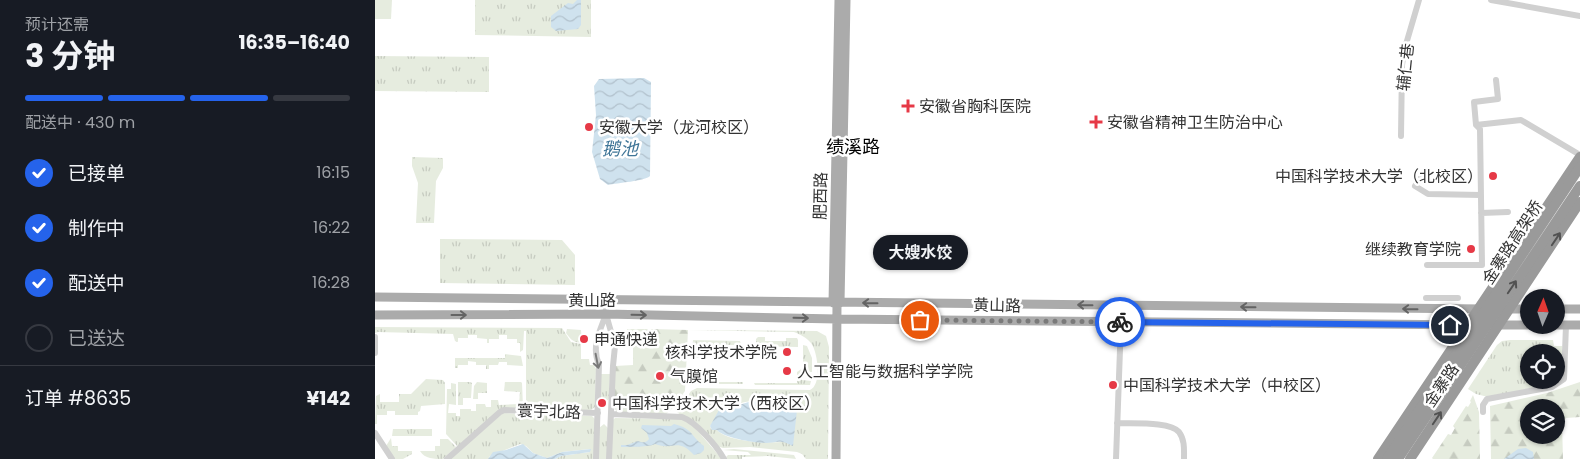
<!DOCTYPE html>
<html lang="zh">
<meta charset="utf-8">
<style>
:root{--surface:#171b24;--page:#20242c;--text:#f1f3f6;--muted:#9ea1a6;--line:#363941;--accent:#2563eb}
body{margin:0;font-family:Poppins,"Noto Sans SC",sans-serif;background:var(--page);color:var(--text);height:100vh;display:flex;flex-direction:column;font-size:19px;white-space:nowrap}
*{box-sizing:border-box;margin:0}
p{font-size:16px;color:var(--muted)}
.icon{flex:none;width:28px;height:28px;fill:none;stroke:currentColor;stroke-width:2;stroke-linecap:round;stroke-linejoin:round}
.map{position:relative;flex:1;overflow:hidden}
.side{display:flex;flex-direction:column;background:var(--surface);width:375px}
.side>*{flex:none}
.needle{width:32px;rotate:2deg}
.tools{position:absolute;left:1145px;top:289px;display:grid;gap:10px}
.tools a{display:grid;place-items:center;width:45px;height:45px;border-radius:50%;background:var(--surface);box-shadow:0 1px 4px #0004;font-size:25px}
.pin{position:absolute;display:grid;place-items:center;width:42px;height:42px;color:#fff;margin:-21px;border:2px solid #fff;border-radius:50%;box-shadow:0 1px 5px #0007}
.courier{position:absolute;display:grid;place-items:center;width:50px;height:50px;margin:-25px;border:4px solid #2563eb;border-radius:50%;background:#fff;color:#222;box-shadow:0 1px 6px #0007}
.bubble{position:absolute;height:35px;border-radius:18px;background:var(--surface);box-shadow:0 1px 4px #0004;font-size:16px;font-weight:700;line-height:35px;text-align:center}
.headline em{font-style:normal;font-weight:700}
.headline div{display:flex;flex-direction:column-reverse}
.headline{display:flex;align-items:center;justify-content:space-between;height:85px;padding:0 25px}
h1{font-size:32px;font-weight:700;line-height:38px}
.bar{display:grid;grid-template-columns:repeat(4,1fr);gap:8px 5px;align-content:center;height:60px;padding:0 25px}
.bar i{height:6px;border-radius:4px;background:var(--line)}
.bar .active{background:var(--accent)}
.bar p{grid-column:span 4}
.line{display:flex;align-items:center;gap:12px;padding:0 25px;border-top:1px solid var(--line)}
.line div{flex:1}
ol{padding:0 25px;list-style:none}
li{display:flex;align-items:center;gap:15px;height:55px}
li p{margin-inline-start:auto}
li .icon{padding:5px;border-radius:50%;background:var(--accent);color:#fff;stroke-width:4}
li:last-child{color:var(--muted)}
li i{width:28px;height:28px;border:2px solid var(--line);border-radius:50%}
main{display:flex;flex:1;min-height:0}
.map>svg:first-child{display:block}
.grass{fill:url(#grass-tufts);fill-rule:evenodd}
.forest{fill:url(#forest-firs);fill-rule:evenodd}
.pitch{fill:#e6ecdf}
.water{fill:url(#water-waves)}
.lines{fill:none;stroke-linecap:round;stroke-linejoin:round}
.minor{stroke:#d0d0d0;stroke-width:6}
.major{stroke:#ababab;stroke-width:9}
.highway{stroke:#9a9a9a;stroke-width:10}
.highway-bridge{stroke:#9a9a9a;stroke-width:10}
.oneway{stroke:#525252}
.oneway2{stroke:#636363}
.oneway3{stroke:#7a7a7a}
.done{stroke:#7a7a7a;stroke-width:5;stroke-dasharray:0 9}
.route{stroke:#2563eb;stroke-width:6}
.poi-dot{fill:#e63946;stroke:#fff;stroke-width:2}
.labels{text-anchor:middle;stroke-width:5;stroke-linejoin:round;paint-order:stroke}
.street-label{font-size:16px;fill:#333;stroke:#fff}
.poi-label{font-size:16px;fill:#333;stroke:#fff;text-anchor:start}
.neighbourhood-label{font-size:18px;fill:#000;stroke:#fff}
.water-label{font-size:18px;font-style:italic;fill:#3f7597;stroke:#fff}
</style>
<main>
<section class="side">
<div class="headline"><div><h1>3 分钟</h1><p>预计还需</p></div><em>16:35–16:40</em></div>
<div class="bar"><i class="active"></i><i class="active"></i><i class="active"></i><i></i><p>配送中 · 430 m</p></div>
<ol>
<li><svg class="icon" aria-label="check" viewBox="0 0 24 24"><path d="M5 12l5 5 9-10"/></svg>已接单<p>16:15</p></li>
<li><svg class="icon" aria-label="check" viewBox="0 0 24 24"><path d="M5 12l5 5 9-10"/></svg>制作中<p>16:22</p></li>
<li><svg class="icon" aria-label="check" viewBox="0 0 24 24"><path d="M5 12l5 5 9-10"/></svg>配送中<p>16:28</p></li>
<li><i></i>已送达</li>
</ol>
<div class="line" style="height:65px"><div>订单 #8635</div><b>¥142</b></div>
</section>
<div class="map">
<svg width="1205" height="459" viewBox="0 0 1205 459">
<defs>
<pattern id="grass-tufts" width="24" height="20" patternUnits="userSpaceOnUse" patternTransform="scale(1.25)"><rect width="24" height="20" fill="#e6ecdf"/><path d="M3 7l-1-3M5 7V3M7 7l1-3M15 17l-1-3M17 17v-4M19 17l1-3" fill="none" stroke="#c6cbc0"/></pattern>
<pattern id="forest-firs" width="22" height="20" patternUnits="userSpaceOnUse" patternTransform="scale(1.25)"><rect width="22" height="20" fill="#e6ecdf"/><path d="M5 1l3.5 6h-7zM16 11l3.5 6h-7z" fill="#c6cbc0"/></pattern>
<pattern id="water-waves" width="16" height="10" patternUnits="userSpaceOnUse" patternTransform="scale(1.25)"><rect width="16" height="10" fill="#cfe2ee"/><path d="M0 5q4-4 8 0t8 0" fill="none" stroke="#b2c2cd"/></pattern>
</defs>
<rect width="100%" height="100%" fill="#fff"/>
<path class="grass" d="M 100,0 L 216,0 L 216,37 L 100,35 Z
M 0,56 L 114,57 L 114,92 L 0,91 Z
M 37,157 L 68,158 L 68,168 L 61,181 L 59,223 L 41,223 L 43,183 L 37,166 Z
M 65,239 L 187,240 L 200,255 L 200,285 L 65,283 Z
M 0,327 L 187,328 L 196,342 L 206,344 L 206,359 L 214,359 L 215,365 L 219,365 L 221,369 L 220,407 L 215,411 L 152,408 L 151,406 L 151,331 L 149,331 L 148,350 L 145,352 L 145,343 L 142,343 L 142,339 L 132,339 L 132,335 L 124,335 L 124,339 L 114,339 L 114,343 L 112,343 L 112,339 L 102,338 L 102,335 L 93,335 L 93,338 L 83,338 L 83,342 L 80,341 L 78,334 L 3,332 L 0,333 Z
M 192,329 L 206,330 L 207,342 C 200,344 195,339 191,333 Z
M 252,329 L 272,329 L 273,330 L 269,338 L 260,342 L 252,341 Z
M 313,330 L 442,331 L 451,336 L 454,347 L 453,459 L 431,459 L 427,454 L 422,452 L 375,447 L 348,448 L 342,446 L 302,412 L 316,391 L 322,388 L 435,390 C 447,385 443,352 436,343 C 431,337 426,335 419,332 ZM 391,400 C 399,403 411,403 418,408 L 408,442 C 391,443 353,442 342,430 L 337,430 L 335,426 L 352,405 C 361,406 369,401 378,401 C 383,401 385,402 391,400 Z
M 383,337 L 390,337 L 390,341 L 411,341 L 411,338 L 422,338 L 423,340 L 423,365 L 423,347 L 381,346 L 381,339 Z
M 318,340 L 365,341 L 366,345 L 324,345 L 324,358 L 316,358 Z
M 1135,340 L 1178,340 L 1179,346 L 1187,346 L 1187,365 L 1181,378 L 1181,352 L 1154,352 L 1154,380 L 1181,380 L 1177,384 L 1113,397 L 1101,394 L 1093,389 L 1122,345 L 1127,341 Z
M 428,345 L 432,346 L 437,358 L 437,372 L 427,372 L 427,380 L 436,381 L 435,385 L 380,385 L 379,383 L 422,383 L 422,372 L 428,368 Z
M 130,354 L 146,356 L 148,366 L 132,365 L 132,362 L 124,362 L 123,365 L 114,365 L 114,369 L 111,369 L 111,365 L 101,365 L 101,362 L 93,361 L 93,365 L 83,365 L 83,368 L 80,368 L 80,358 L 130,358 Z
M 317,367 L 324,367 L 324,382 L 368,382 L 368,384 L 320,384 L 316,382 L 316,380 L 320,380 L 320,370 L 316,369 Z
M 225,374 L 235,374 L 234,399 L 229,403 L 226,401 Z
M 51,379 L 68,380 L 70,383 L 70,404 L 46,406 L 45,411 L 43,412 L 43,415 L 20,415 L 20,411 L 12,411 L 12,415 L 2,415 L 2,424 L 0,424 L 1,396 L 5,394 L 5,402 L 24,402 L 24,394 L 36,394 Z
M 83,382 L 95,382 L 97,383 L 96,398 L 88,398 L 88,405 L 83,405 Z
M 102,382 L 112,383 L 112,393 L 103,393 L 103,399 L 98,399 L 99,386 Z
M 130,382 L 146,382 L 147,383 L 148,407 L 146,409 L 128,408 L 83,447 L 71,434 L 72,389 L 76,389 L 76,383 L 81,384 L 81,405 L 74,404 L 73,413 L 81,413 L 81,416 L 85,416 L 85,409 L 96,409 L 96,411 L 101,411 L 101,404 L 110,404 L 111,407 L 116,407 L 116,400 L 123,400 L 124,405 L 144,404 L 145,392 L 129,391 Z
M 128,413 L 217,416 L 220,419 L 219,459 L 180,459 L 186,456 L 215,452 L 215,449 L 187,452 L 172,458 L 158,453 L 151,446 L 145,444 L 115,456 L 113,459 L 75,459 Z
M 240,418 L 306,419 L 315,422 L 347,459 L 236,459 L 238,420 Z
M 229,424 L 233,428 L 232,459 L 224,459 L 224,428 Z
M 18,429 L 57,429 L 57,436 L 17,436 Z
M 16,438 L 17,446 L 23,446 L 23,451 L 37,451 L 37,454 L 28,459 L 20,459 L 11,446 Z
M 65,439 L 73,439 L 81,447 L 68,459 C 59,459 50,459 45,451 L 60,451 L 60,446 L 65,446 Z
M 359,449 L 419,455 L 421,459 L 393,456 L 367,457 L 367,459 L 352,459 L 351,457 L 353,455 L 376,455 L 373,452 L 348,450 Z"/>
<path class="forest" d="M 276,329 L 313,330 L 310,391 L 299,407 L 290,415 L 242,412 L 238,406 L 240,366 L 258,365 L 258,344 L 268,341 Z
M 1205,382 L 1205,417 L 1191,418 L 1187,423 L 1188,459 L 1116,459 L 1115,406 L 1172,393 ZM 1154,408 L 1181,408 L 1181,435 L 1154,435 Z
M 1098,395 L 1104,412 L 1105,459 L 1058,459 L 1057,458 L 1073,434 L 1076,435 L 1080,428 L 1078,426 L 1091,406 L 1093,407 L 1096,402 L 1095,401 Z"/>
<path class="pitch" d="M 0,0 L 17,0 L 16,19 L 0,19 Z"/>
<path class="water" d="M 202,0 L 206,0 L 206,25 L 203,29 L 181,31 L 176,27 L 176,16 L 193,3 L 198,4 Z
M 269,78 L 276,82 L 275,176 C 270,181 242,183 233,185 L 225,179 L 217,152 L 221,115 L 219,86 L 224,79 Z
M 391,400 L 404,404 L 414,405 L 422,410 L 418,446 C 415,445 411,442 407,442 C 402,441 396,443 391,443 C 380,443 349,438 342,430 L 337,430 L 335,426 L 344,410 L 352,405 L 367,404 L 377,401 L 385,402 Z
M 299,424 C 319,429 316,437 329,446 L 329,450 L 326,453 L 319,455 C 302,437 299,451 280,444 C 275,447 254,447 246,447 L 246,445 L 252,445 L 263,441 C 268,443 271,443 274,439 L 272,433 L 266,428 L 267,425 L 296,426 Z
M 148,444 L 158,453 L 172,458 L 187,452 L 216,449 L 215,452 L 186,456 L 180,459 L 113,459 L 118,452 L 131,450 Z
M 1151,448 L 1158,452 L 1159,459 L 1129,459 L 1143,449 Z"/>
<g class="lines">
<path class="minor" d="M 1116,0 L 1205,16
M 1101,125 L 1146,120 L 1205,155
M 1026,136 L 1027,65 L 1029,51 L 1044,0
M 1050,172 L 1040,186 L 1053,194 L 1106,195
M 1106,213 L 1133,212
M 1052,265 L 1107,265 L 1105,129 L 1101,125 L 1099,102 L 1123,99 L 1121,80
M 1051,298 L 1083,298
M 231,301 L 231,314 L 240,346 L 238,366 L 234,459
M 0,353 L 0,337
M 1108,412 L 1108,405 L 1112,399 L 1177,387 L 1189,379 L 1191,325
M 236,414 L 307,417 C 321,422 342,446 349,459
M 742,423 C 756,424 795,421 804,432 C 810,440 809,450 809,459
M 0,433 L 17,459
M 72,459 L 125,412 L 129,410 L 223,413
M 221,459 L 224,364 C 216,347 225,331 231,314
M 741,459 L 746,322"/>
<path class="major" d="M 0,297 L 1109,309
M 458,303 L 464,0
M 465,303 L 471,0
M 1129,309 L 1154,309
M 1181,309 L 1205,309
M 0,315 L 231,314 L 462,319 L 1097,325
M 1120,325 L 1154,325
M 1177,325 L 1205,325
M 461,459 L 462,303"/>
<path class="highway" d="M 1003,459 L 1205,157
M 1035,459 L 1205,202"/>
<path class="highway-bridge" d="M 1012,459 L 1205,167
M 1023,459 L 1205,186"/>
</g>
<defs><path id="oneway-shaft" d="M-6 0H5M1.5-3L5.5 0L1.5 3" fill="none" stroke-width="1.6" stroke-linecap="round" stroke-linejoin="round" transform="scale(1.25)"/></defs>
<g class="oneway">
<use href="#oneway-shaft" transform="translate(1181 239) rotate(-56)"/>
<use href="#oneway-shaft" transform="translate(1137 287) rotate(-56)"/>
<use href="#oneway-shaft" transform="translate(1062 418) rotate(-56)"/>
</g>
<g class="oneway2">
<use href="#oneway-shaft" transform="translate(495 303) rotate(-179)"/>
<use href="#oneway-shaft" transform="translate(710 305) rotate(-179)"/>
<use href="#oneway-shaft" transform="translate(873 307) rotate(-179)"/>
<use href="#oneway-shaft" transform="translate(1035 309) rotate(-179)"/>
<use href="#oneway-shaft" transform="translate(84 315)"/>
<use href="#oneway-shaft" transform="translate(264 315) rotate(1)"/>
<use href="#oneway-shaft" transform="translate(426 318) rotate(1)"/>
</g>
<use class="oneway3" href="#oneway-shaft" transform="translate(222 361) rotate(79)"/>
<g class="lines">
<path class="done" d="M 545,320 L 745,322"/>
<path class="route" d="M 745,322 L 1075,325"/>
</g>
<g class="poi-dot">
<path d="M530.5 98.5h5v5h5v5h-5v5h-5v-5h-5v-5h5z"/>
<path d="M718.5 114.5h5v5h5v5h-5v5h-5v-5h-5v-5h5z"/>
<circle cx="214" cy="127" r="5"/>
<circle cx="1118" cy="176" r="5"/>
<circle cx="1096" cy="249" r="5"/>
<circle cx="209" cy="339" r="5"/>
<circle cx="412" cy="352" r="5"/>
<circle cx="412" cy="371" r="5"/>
<circle cx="285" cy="376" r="5"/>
<circle cx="738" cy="385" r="5"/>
<circle cx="227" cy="403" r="5"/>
</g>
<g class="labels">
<g class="street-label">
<text transform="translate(1030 67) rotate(-84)" y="6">辅仁巷</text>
<text transform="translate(445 196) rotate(-89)" y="6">肥西路</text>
<text transform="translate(1137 242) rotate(-57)" y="6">金寨路高架桥</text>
<text x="217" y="306">黄山路</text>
<text transform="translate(622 305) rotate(1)" y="6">黄山路</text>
<text transform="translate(1066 385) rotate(-56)" y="6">金寨路</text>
<text transform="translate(174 411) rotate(2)" y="6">寰宇北路</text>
</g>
<g class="poi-label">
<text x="544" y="112">安徽省胸科医院</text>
<text x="732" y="128">安徽省精神卫生防治中心</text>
<text x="224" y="133">安徽大学（龙河校区）</text>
<text x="1108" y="182" text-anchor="end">中国科学技术大学（北校区）</text>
<text x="1086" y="255" text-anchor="end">继续教育学院</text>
<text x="219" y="345">申通快递</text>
<text x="402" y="358" text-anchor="end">核科学技术学院</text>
<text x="422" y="377">人工智能与数据科学学院</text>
<text x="295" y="382">气膜馆</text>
<text x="748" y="391">中国科学技术大学（中校区）</text>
<text x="237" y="409">中国科学技术大学（西校区）</text>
</g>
<g class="neighbourhood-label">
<text x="478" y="153">绩溪路</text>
</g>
<g class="water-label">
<text x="245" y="155">鹅池</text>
</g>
</g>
</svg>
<div class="tools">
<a><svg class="needle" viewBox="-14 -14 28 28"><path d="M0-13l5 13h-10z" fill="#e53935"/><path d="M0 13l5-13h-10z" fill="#9ea1a6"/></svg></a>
<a><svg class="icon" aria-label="locate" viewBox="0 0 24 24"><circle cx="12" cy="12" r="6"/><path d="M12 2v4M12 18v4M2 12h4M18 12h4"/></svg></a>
<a><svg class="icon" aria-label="layers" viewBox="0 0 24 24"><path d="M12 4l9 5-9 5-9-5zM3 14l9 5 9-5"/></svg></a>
</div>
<div class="pin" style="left:545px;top:320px;background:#ea580c"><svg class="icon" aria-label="bag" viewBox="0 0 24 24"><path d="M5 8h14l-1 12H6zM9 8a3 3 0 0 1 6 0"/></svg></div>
<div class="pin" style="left:1075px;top:325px;background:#1f2937"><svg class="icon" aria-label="home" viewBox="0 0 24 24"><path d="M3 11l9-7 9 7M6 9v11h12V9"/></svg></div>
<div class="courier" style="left:745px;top:322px"><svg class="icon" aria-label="bike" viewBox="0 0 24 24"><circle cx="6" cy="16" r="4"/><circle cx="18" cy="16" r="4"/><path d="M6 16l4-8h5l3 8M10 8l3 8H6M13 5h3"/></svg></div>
<div class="bubble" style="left:498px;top:235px;width:95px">大嫂水饺</div>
</div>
</main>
